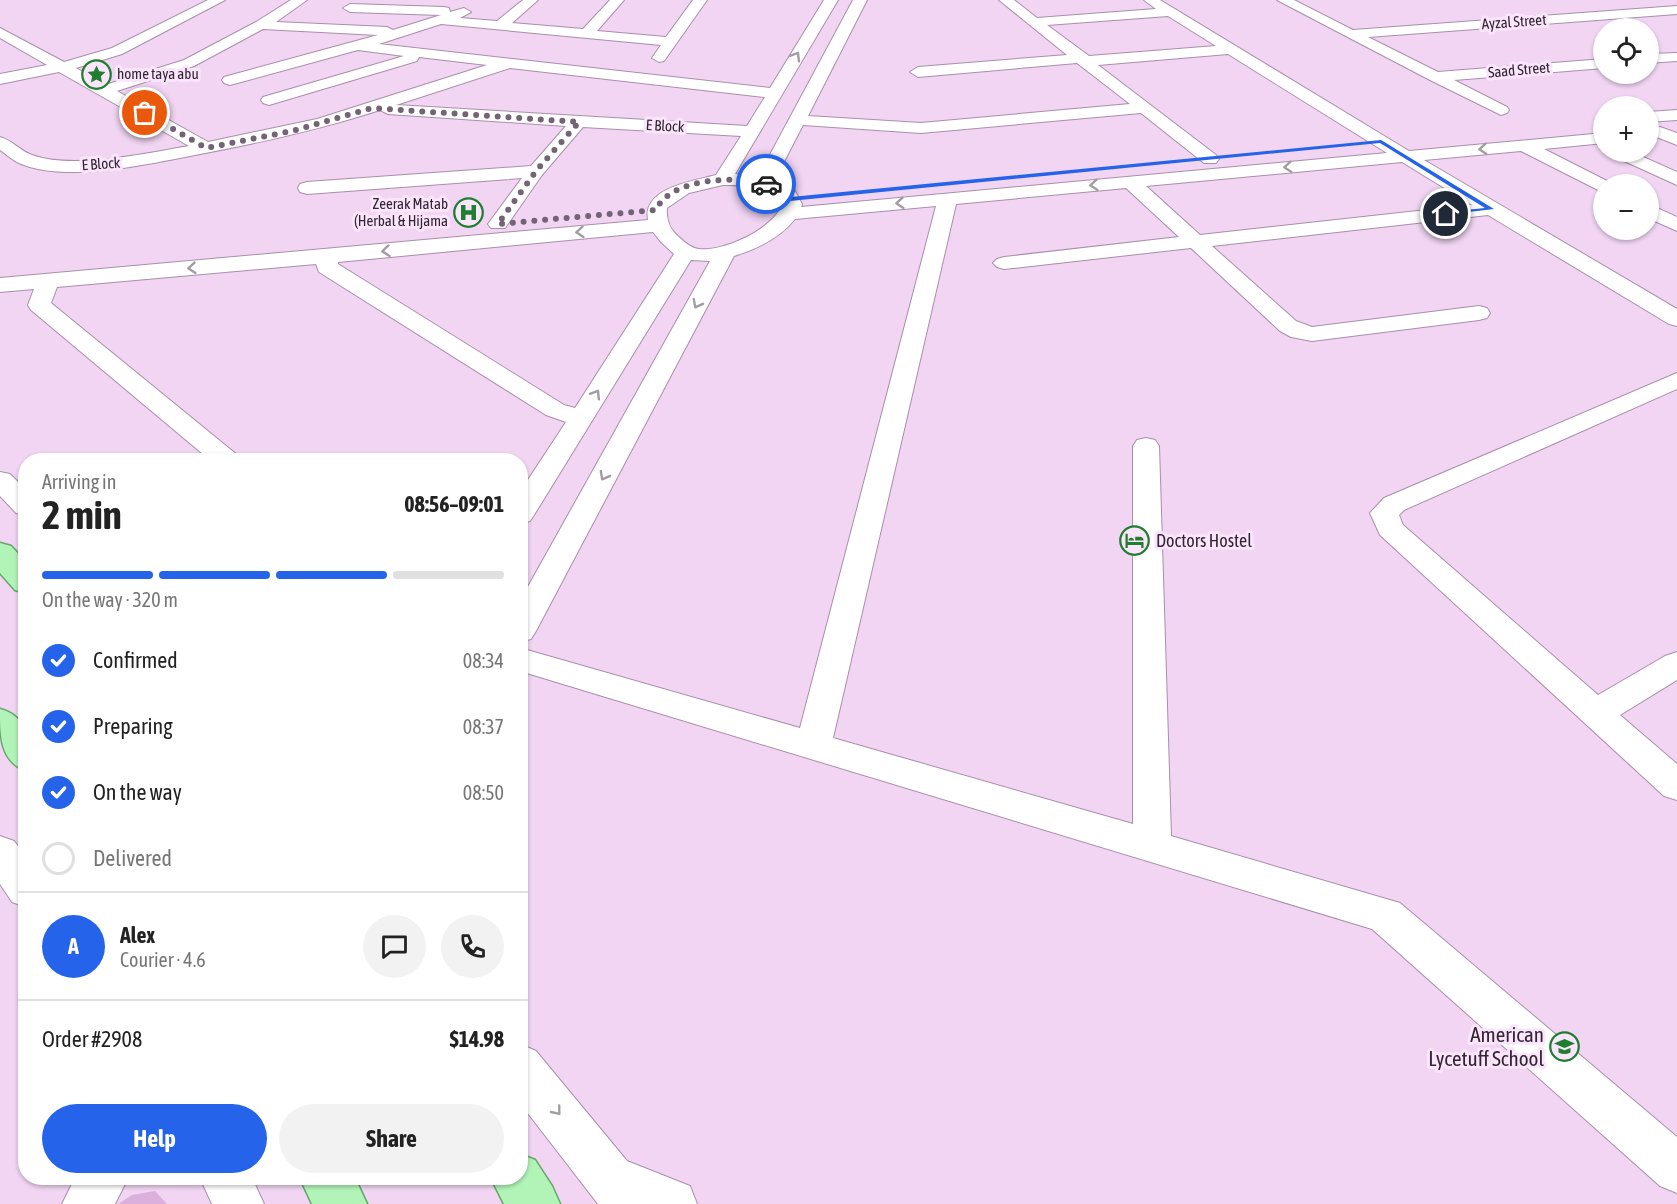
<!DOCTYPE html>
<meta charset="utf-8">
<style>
:root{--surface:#fff;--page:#f2f2f2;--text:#222;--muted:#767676;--line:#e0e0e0;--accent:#2563eb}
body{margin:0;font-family:"Asap Condensed",sans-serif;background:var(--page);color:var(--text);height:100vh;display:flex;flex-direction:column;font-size:22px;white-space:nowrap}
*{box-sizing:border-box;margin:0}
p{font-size:20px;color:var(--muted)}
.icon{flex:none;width:33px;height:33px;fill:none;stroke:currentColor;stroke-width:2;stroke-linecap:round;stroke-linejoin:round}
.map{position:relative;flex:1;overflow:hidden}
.details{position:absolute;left:18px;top:453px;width:510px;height:732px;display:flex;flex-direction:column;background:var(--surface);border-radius:24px;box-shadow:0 2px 4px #0004}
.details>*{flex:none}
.controls{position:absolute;left:1593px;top:18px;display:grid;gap:12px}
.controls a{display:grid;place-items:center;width:66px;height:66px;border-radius:50%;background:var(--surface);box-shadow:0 2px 4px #0004;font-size:30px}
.pin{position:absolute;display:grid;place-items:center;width:51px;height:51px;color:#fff;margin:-26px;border:3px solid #fff;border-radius:50%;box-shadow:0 2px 6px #0007}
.courier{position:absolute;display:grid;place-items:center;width:60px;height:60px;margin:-30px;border:4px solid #2563eb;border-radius:50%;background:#fff;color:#222;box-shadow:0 2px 8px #0007}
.headline em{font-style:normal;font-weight:700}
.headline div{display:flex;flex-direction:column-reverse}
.headline{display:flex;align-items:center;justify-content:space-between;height:102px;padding:0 24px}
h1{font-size:39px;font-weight:700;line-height:45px}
.bar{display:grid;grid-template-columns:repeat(4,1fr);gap:9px 6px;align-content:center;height:72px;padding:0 24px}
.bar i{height:8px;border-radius:4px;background:var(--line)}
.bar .on{background:var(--accent)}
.bar p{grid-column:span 4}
.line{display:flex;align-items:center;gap:15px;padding:0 24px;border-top:2px solid var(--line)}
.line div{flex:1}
.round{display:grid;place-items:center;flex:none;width:63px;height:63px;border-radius:32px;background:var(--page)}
ol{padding:0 24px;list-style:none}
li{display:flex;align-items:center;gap:18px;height:66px}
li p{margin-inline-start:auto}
li .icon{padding:6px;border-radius:50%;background:var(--accent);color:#fff;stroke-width:4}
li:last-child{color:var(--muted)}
li i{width:33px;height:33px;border:3px solid var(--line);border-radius:50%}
.cta{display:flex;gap:12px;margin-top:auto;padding:12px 24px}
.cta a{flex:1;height:69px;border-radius:36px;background:var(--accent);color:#fff;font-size:24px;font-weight:700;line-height:69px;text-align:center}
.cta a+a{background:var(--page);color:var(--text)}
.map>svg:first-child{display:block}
.green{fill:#dbb0dd}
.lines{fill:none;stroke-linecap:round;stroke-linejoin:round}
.minor-casing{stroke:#a98faa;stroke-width:2}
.major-casing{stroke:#63a76a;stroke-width:3}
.minor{fill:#fff;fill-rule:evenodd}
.major{fill:#b2f4b8;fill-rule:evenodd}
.oneway{stroke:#a29da2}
.route{fill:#2563eb}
.done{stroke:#746375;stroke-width:6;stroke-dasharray:0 10.8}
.labels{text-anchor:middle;stroke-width:6;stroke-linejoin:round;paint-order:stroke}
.far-street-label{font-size:15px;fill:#312631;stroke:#fbe5fc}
.far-poi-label{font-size:15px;fill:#312631;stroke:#fbe5fc;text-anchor:start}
.poi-label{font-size:18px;fill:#312631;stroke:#fbe5fc;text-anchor:start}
.near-poi-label{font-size:21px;fill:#312631;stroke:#fbe5fc;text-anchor:end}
</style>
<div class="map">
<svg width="1677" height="1204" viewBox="0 0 1677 1204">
<rect width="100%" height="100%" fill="#f1d5f3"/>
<path class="green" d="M 155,1191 L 167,1204 L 118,1204 L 132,1195 Z"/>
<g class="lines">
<defs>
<path id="minor" d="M 208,0 L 225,0 L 122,54 L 76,68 L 105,85 L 184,60 L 256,22 L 291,0 L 307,0 L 276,22 L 387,27 L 393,30 L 441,15 L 350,12 L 343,8 L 350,4 L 444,7 L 449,8 L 450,12 L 464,8 L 471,12 L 460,18 L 497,21 L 523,0 L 538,0 L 512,23 L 583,29 L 610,0 L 624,0 L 597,31 L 666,37 L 693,0 L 707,0 L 664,61 L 659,62 L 652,58 L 661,45 L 441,24 L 379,44 L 770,88 L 824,0 L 838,0 L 735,174 L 758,177 L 853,0 L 867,0 L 808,116 L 921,123 L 1130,104 L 1077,63 L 918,77 L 910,72 L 918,67 L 1067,55 L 999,0 L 1014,0 L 1037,18 L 1156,9 L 1144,0 L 1160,0 L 1409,151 L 1604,133 L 1604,143 L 1544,149 L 1611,183 L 1612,184 L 1604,184 L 1604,193 L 1521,151 L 1424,160 L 1677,309 L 1677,326 L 1669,324 L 1488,215 L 1212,246 L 1296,321 L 1312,327 L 1479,306 L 1487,308 L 1490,313 L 1487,318 L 1479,320 L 1312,341 L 1291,337 L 1280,331 L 1191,248 L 1004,269 L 997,267 L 993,263 L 997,259 L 1004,257 L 1179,237 L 1126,188 L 956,204 L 833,738 L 1133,824 L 1133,446 L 1137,440 L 1146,438 L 1155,440 L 1159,446 L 1171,836 L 1400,903 L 1677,1137 L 1677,1193 L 1660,1186 L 1372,929 L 520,671 L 520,648 L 800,728 L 936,206 L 795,219 C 780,238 757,249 734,256 L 536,631 L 531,639 L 520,642 L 520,601 L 710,261 L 691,260 L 534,515 L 530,521 L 520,524 L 520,492 L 566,422 L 546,415 L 319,272 L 316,264 L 57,287 L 51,303 L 236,454 L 239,460 L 210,460 L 31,310 L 28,305 L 34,289 L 0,292 L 0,278 L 648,220 C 642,188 693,181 716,175 L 741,136 L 583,127 L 542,175 L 505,228 L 491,228 L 488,224 L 522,178 L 307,194 L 300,192 L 298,188 L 300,184 L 307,182 L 531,166 L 566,126 L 388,114 L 380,110 C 318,130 254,144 190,156 C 143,165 63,183 19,163 C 12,160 6,154 0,150 L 0,137 C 12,140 20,151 32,155 C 73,170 147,153 189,146 L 59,72 L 0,84 L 0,74 L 47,65 L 0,38 L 0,28 L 64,62 L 112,48 ZM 1168,16 L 1216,46 L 1089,56 L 1047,25 ZM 263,29 L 378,35 L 224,77 L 222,80 L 224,83 L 230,85 L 358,50 L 404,56 L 263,97 L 261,100 L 263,103 L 269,105 L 417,61 L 419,57 L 487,65 L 317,119 L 208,142 L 117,91 L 194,66 ZM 1228,54 L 1387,153 L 801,207 L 802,204 L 795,191 L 774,181 L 803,125 L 921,133 L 1141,113 L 1204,163 L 1216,163 L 1219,159 L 1216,155 L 1098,65 ZM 510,68 L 765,97 L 747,126 L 396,105 ZM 1402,162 L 1472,205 L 1200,235 L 1146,186 ZM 723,185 C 741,185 774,184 782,204 C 775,228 724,252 699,249 C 691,248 684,242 679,237 C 670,230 666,219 667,208 L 689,193 ZM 653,232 L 661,242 L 674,254 L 575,408 L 564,405 L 338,264 L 338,262 Z
M 1277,0 L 1294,0 L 1353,30 L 1677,6 L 1677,14 L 1368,37 L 1438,72 L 1604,59 L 1604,68 L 1454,80 L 1507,107 L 1509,110 L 1507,113 L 1501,115 L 1430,80 Z
M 1677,53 L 1677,61 L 1648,63 L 1648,54 Z
M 1677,110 L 1677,120 L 1648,122 L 1648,112 Z
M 1660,127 L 1677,133 L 1677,145 L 1654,136 L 1651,132 L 1654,128 Z
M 1610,152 L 1632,152 L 1677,172 L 1677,185 L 1613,156 Z
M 1648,204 L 1677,217 L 1677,231 L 1648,218 Z
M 1677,373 L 1677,389 L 1404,510 L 1399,515 L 1403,525 L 1598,695 L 1665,656 L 1677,652 L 1677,680 L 1620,715 L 1677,764 L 1677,800 L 1664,796 L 1380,535 L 1370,513 L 1384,498 Z
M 0,472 L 10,474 L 26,490 L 26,515 L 16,513 L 0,496 Z
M 0,836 L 14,841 L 26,857 L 26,907 L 12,902 L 0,884 Z
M 520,1044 L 536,1051 L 627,1161 L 690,1186 L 697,1204 L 598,1204 L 520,1103 Z
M 75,1178 L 128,1178 L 115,1204 L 62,1204 Z
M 200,1178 L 252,1178 L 264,1204 L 212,1204 Z"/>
<path id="major" d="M 0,543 L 11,546 L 26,562 L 26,593 L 15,590 L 0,573 Z
M 0,709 C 32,718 26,743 26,771 C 0,761 0,736 0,709 Z
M 520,1154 L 535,1160 L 552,1186 L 560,1204 L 504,1204 L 491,1178 L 520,1178 Z
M 300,1178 L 355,1178 L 367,1204 L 312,1204 Z"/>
</defs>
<use href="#minor" class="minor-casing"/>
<use href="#major" class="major-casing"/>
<use href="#minor" class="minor"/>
<use href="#major" class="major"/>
</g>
<defs><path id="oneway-chevron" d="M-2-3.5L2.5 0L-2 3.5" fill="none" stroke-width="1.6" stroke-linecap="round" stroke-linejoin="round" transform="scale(1.5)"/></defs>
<g class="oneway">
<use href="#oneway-chevron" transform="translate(796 56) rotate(-59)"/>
<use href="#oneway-chevron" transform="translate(1483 149) rotate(175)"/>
<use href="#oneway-chevron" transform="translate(1288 167) rotate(175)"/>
<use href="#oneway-chevron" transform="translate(1094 185) rotate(175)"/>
<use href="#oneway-chevron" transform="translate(900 203) rotate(175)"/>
<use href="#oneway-chevron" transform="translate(580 232) rotate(175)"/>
<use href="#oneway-chevron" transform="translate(386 251) rotate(174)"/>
<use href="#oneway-chevron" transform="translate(192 268) rotate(175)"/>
<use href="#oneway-chevron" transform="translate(697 304) rotate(118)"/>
<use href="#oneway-chevron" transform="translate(596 394) rotate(-58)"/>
<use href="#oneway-chevron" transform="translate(604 476) rotate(118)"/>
<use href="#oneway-chevron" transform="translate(557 1111) rotate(51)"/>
</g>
<path class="route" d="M 1381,140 L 1494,209 L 1443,215 L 1446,212 L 1485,208 L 1380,143 L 790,201 L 778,190 L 763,184 L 766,182 L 782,188 L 791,197 Z"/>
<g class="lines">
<path class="done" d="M 145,113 L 206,148 L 292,131 L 372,108 L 579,122 L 536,171 L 498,224 L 656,210 C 671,177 737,176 766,184"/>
</g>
<defs>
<symbol id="sight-ring" viewBox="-11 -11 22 22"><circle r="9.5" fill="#fbe5fc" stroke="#1f7e2f" stroke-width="1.5"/><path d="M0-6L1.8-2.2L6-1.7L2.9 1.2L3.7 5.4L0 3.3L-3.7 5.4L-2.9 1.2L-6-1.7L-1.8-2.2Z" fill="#1f7e2f"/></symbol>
<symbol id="hospital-ring" viewBox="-11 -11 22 22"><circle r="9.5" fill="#fbe5fc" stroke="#1f7e2f" stroke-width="1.5"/><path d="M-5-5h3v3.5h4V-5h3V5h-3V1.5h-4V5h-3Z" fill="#1f7e2f"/></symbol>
<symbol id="hotel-ring" viewBox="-11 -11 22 22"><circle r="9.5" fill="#fbe5fc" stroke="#1f7e2f" stroke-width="1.5"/><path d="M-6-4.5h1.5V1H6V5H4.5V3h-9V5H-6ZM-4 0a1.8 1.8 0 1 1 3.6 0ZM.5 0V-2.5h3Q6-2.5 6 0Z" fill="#1f7e2f"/></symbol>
<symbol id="school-ring" viewBox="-11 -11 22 22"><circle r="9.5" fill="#fbe5fc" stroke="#1f7e2f" stroke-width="1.5"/><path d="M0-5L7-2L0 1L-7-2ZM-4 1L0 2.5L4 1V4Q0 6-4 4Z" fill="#1f7e2f"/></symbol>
</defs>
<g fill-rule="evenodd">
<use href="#sight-ring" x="80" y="58" width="33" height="33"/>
<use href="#hospital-ring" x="452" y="196" width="33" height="33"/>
<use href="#hotel-ring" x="1118" y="524" width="33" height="33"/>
<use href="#school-ring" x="1548" y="1030" width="33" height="33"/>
</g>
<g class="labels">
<g class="far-street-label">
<text transform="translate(1514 22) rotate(-4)" y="5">Ayzal Street</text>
<text transform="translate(1519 70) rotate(-5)" y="5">Saad Street</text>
<text transform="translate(665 126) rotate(3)" y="5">E Block</text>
<text transform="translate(101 164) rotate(-4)" y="5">E Block</text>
</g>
<g class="far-poi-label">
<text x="117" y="79">home taya abu</text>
<text x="448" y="209" text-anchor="end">Zeerak Matab<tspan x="448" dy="17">(Herbal &amp; Hijama</tspan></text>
</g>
<g class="poi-label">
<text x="1156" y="547">Doctors Hostel</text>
</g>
<g class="near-poi-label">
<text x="1544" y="1042">American<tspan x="1544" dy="24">Lycetuff School</tspan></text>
</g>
</g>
</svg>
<div class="controls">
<a><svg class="icon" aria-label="locate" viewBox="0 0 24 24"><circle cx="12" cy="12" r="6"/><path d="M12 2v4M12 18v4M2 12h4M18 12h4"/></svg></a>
<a>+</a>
<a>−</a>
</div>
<div class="pin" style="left:145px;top:113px;background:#ea580c"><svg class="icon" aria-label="bag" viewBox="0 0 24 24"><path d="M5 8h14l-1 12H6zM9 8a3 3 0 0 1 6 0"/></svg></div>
<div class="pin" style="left:1446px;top:214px;background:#1f2937"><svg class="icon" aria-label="home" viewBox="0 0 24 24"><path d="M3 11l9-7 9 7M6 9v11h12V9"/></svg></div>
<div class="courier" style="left:766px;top:184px"><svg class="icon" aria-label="car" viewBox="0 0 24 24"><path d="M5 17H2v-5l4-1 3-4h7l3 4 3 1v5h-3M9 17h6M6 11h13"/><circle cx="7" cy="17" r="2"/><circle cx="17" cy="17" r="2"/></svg></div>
<section class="details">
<div class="headline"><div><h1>2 min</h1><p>Arriving in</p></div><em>08:56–09:01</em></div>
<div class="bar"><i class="on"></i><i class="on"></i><i class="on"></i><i></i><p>On the way · 320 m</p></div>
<ol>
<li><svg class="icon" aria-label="check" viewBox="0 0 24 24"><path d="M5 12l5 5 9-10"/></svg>Confirmed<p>08:34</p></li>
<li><svg class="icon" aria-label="check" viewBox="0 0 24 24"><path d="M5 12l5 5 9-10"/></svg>Preparing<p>08:37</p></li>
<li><svg class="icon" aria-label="check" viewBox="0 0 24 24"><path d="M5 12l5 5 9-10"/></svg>On the way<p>08:50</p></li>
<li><i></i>Delivered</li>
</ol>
<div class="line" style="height:108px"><b class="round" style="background:var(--accent);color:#fff">A</b><div><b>Alex</b><p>Courier · 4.6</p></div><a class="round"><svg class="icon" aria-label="chat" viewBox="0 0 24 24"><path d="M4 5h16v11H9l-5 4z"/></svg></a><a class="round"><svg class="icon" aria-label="phone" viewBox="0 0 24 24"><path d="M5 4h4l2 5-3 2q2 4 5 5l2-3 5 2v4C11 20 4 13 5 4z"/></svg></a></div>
<div class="line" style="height:78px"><div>Order #2908</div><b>$14.98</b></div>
<div class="cta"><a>Help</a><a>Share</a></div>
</section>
</div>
